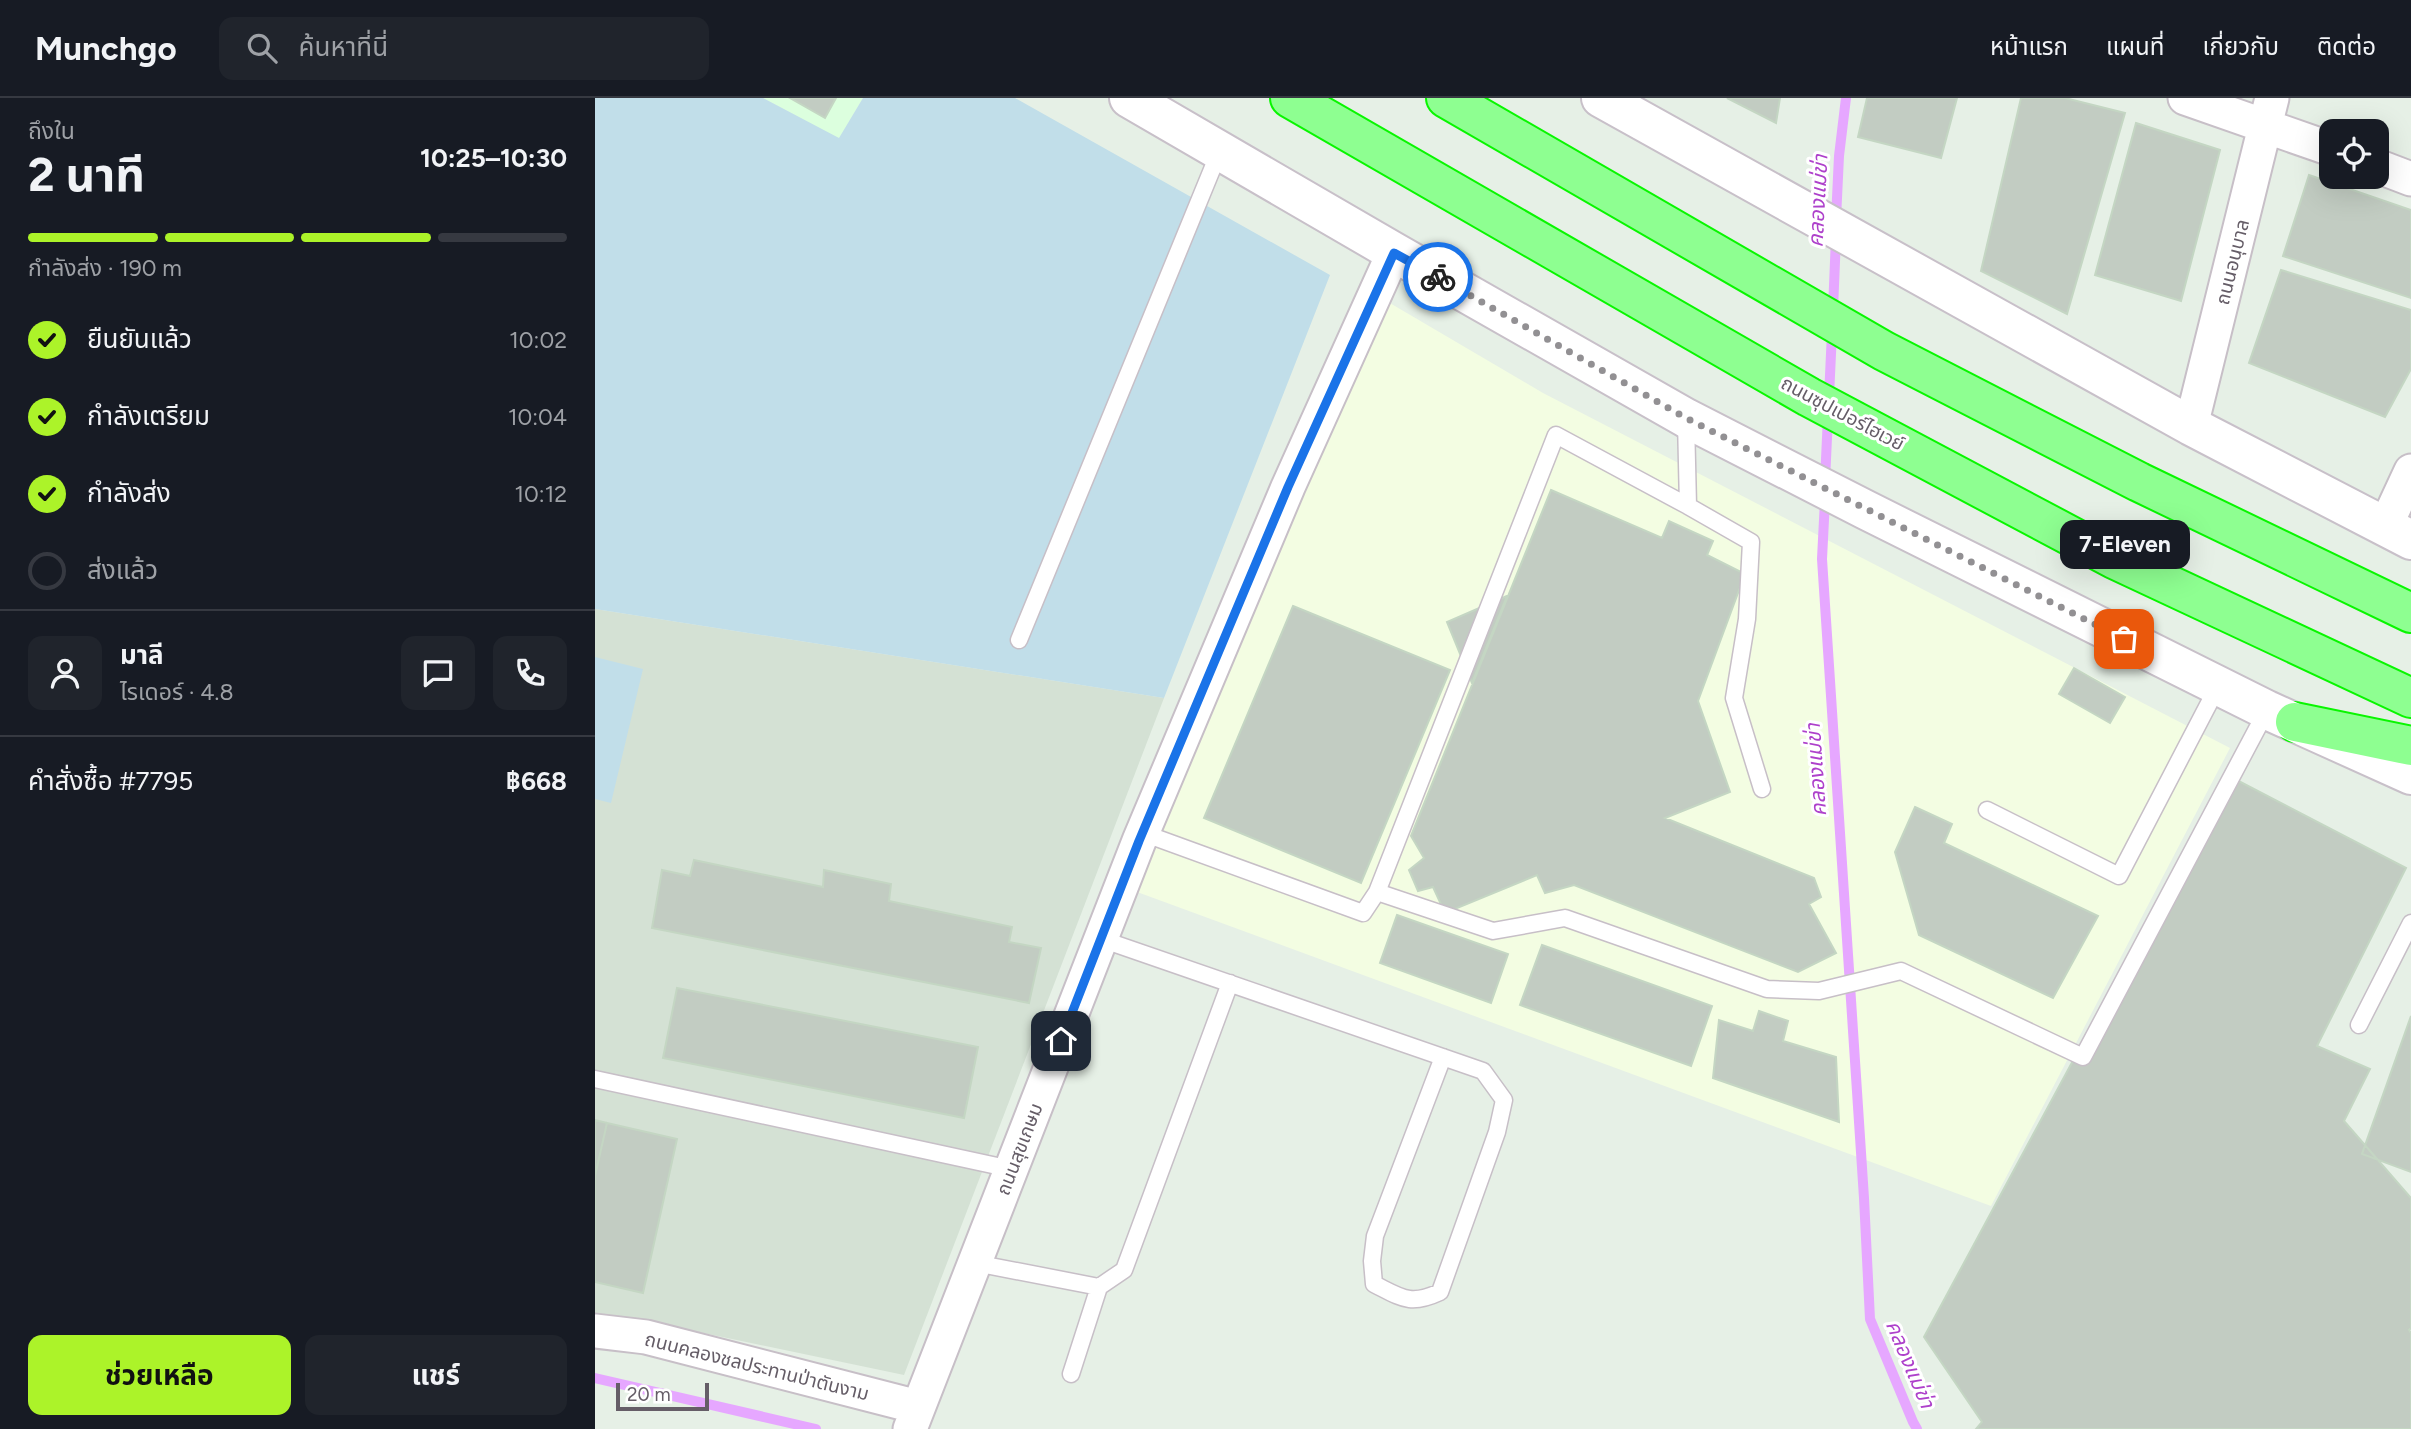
<!DOCTYPE html>
<html lang="th">
<meta charset="utf-8">
<style>
:root{--surface:#171b24;--page:#20242c;--text:#f1f3f6;--muted:#9ea1a6;--line:#363941;--accent:#acf329}
body{margin:0;font-family:Figtree,"Noto Sans Thai",sans-serif;background:var(--page);color:var(--text);height:100vh;display:flex;flex-direction:column;font-size:26px;white-space:nowrap}
*{box-sizing:border-box;margin:0}
p{font-size:23px;color:var(--muted)}
.icon{flex:none;width:38px;height:38px;fill:none;stroke:currentColor;stroke-width:2;stroke-linecap:round;stroke-linejoin:round}
.map{position:relative;flex:1;overflow:hidden}
.panel{display:flex;flex-direction:column;background:var(--surface);width:595px}
.panel>*{flex:none}
.buttons{position:absolute;left:1724px;top:21px;display:grid;gap:14px}
.buttons a{display:grid;place-items:center;width:70px;height:70px;border-radius:14px;background:var(--surface);box-shadow:0 7px 28px #0002;font-size:35px}
.scale{position:absolute;left:21px;bottom:18px;width:93px;box-sizing:border-box;padding-left:7px;border:4px solid #655d67;border-top:0;font-size:19px;line-height:24px;white-space:nowrap;color:#655d67;-webkit-text-stroke:5px #fff;paint-order:stroke}
.pin{position:absolute;display:grid;place-items:center;width:60px;height:60px;color:#fff;margin:-30px;border-radius:14px;box-shadow:0 4px 10px #0006}
.courier{position:absolute;display:grid;place-items:center;width:70px;height:70px;margin:-35px;border:5px solid #1a73e8;border-radius:50%;background:#fff;color:#222;box-shadow:0 2px 9px #0007}
.bubble{position:absolute;height:49px;border-radius:14px;background:var(--surface);box-shadow:0 7px 28px #0002;font-size:23px;font-weight:700;line-height:49px;text-align:center}
.summary em{font-style:normal;font-weight:700}
.summary div{display:flex;flex-direction:column-reverse}
.summary{display:flex;align-items:center;justify-content:space-between;height:119px;padding:0 28px}
h1{font-size:46px;font-weight:700;line-height:52px}
.bar{display:grid;grid-template-columns:repeat(4,1fr);gap:10px 7px;align-content:center;height:84px;padding:0 28px}
.bar i{height:9px;border-radius:5px;background:var(--line)}
.bar .active{background:var(--accent)}
.bar p{grid-column:span 4}
.line{display:flex;align-items:center;gap:18px;padding:0 28px;border-top:2px solid var(--line)}
.line div{flex:1}
.round{display:grid;place-items:center;flex:none;width:74px;height:74px;border-radius:14px;background:var(--page)}
ol{padding:0 28px;list-style:none}
li{display:flex;align-items:center;gap:21px;height:77px}
li p{margin-inline-start:auto}
li .icon{padding:7px;border-radius:50%;background:var(--accent);color:#111;stroke-width:4}
li:last-child{color:var(--muted)}
li i{width:38px;height:38px;border:4px solid var(--line);border-radius:50%}
.cta{display:flex;gap:14px;margin-top:auto;padding:14px 28px}
.cta a{flex:1;height:80px;border-radius:14px;background:var(--accent);color:#111;font-size:28px;font-weight:700;line-height:80px;text-align:center}
.cta a+a{background:var(--page);color:var(--text)}
header{display:flex;align-items:center;gap:42px;box-sizing:border-box;height:98px;padding:0 35px;background:var(--surface);border-bottom:2px solid var(--line)}
header strong{font-size:33px}
nav{display:flex;gap:38px;margin-inline-start:auto;font-size:24px}
.search{width:490px;height:63px;background:var(--page);display:flex;align-items:center;gap:18px;box-sizing:border-box;padding:0 24px;border-radius:14px;color:var(--muted);font-size:26px}
main{display:flex;flex:1;min-height:0}
.map>svg:first-child{display:block}
.commercial{fill:#dcffde}
.education{fill:#d4e1d4}
.medical{fill:#f3fde2}
.green{fill:#c1dee9}
.lines{fill:none;stroke-linecap:round;stroke-linejoin:round}
.stream{stroke:#e6a7ff;stroke-width:10}
.building{fill:#c2ccc2;stroke:#c4d6c3;stroke-width:2}
.lane-casing{stroke:#c7bfc7;stroke-width:19}
.street-casing{stroke:#c7bfc7;stroke-width:37}
.secondary-casing{stroke:#c8c0c9;stroke-width:42}
.highway-casing{stroke:#09f600;stroke-width:42}
.lane{stroke:#fff;stroke-width:16}
.street{stroke:#fff;stroke-width:33}
.secondary{stroke:#fff;stroke-width:38}
.highway{stroke:#8eff91;stroke-width:38}
.done{stroke:#929093;stroke-width:7;stroke-dasharray:0 12.6}
.route{stroke:#1a73e8;stroke-width:9}
.labels{text-anchor:middle;stroke-width:6;stroke-linejoin:round;paint-order:stroke}
.street-label{font-size:19px;fill:#655d67;stroke:#fff}
.water-label{font-size:21px;font-style:italic;fill:#ae41cb;stroke:#fff}
</style>
<header>
<strong>Munchgo</strong>
<div class="search"><svg class="icon" aria-label="search" viewBox="0 0 24 24"><circle cx="10" cy="10" r="6"/><path d="M15 15l6 6"/></svg>ค้นหาที่นี่</div>
<nav><a>หน้าแรก</a><a>แผนที่</a><a>เกี่ยวกับ</a><a>ติดต่อ</a></nav>
</header>
<main>
<section class="panel">
<div class="summary"><div><h1>2 นาที</h1><p>ถึงใน</p></div><em>10:25–10:30</em></div>
<div class="bar"><i class="active"></i><i class="active"></i><i class="active"></i><i></i><p>กำลังส่ง · 190 m</p></div>
<ol>
<li><svg class="icon" aria-label="check" viewBox="0 0 24 24"><path d="M5 12l5 5 9-10"/></svg>ยืนยันแล้ว<p>10:02</p></li>
<li><svg class="icon" aria-label="check" viewBox="0 0 24 24"><path d="M5 12l5 5 9-10"/></svg>กำลังเตรียม<p>10:04</p></li>
<li><svg class="icon" aria-label="check" viewBox="0 0 24 24"><path d="M5 12l5 5 9-10"/></svg>กำลังส่ง<p>10:12</p></li>
<li><i></i>ส่งแล้ว</li>
</ol>
<div class="line" style="height:126px"><a class="round"><svg class="icon" aria-label="person" viewBox="0 0 24 24"><circle cx="12" cy="8" r="4"/><path d="M4 21q1-7 8-7t8 7"/></svg></a><div><b>มาลี</b><p>ไรเดอร์ · 4.8</p></div><a class="round"><svg class="icon" aria-label="chat" viewBox="0 0 24 24"><path d="M4 5h16v11H9l-5 4z"/></svg></a><a class="round"><svg class="icon" aria-label="phone" viewBox="0 0 24 24"><path d="M5 4h4l2 5-3 2q2 4 5 5l2-3 5 2v4C11 20 4 13 5 4z"/></svg></a></div>
<div class="line" style="height:91px"><div>คำสั่งซื้อ #7795</div><b>฿668</b></div>
<div class="cta"><a>ช่วยเหลือ</a><a>แชร์</a></div>
</section>
<div class="map">
<svg width="1816" height="1331" viewBox="0 0 1816 1331">
<rect width="100%" height="100%" fill="#e6f0e6"/>
<path class="commercial" d="M 168,0 L 268,0 L 244,41 Z"/>
<path class="education" d="M 0,511 L 569,600 L 309,1277 L 61,1225 L 0,1218 Z"/>
<path class="medical" d="M 788,201 L 948,295 L 1635,650 L 1396,1108 L 534,791 Z"/>
<path class="green" d="M 0,0 L 168,0 L 244,40 L 268,0 L 420,0 L 735,177 L 569,600 L 0,511 Z
M 0,559 L 48,571 L 16,705 L 0,701 Z"/>
<g class="lines">
<path class="stream" d="M 1241,121 L 1244,58 L 1251,0
M 1238,212 L 1241,139
M 1234,299 L 1237,234
M 1230,383 L 1233,318
M 1230,402 L 1227,461 L 1269,1100 L 1275,1221 L 1318,1324 L 1322,1331
M 0,1280 L 221,1331"/>
</g>
<path class="building" d="M 195,0 L 241,0 L 230,20 Z
M 1132,0 L 1185,0 L 1181,25 Z
M 1272,0 L 1362,0 L 1346,60 L 1263,39 Z
M 1426,0 L 1470,0 L 1530,15 L 1472,216 L 1386,173 Z
M 1541,25 L 1625,52 L 1586,203 L 1500,177 Z
M 1714,77 L 1816,112 L 1816,200 L 1688,158 Z
M 1686,172 L 1816,212 L 1816,271 L 1790,319 L 1654,265 Z
M 956,392 L 1067,440 L 1074,423 L 1118,443 L 1112,457 L 1150,476 L 1103,603 L 1135,694 L 1070,720 L 1219,780 L 1226,799 L 1214,806 L 1241,855 L 1203,874 L 979,787 L 950,795 L 942,777 L 850,815 L 838,789 L 823,793 L 814,772 L 829,760 L 816,738 Z
M 912,498 L 877,585 L 852,524 Z
M 698,508 L 855,572 L 766,785 L 609,720 Z
M 1479,570 L 1530,599 L 1515,625 L 1464,596 Z
M 1632,677 L 1811,770 L 1722,948 L 1775,971 L 1749,1023 L 1816,1100 L 1816,1230 L 1814,1232 L 1816,1235 L 1816,1331 L 1381,1331 L 1387,1324 L 1329,1239 Z
M 1320,709 L 1357,726 L 1349,745 L 1503,818 L 1458,900 L 1324,837 L 1300,754 Z
M 99,762 L 228,789 L 229,772 L 296,786 L 294,803 L 417,829 L 414,844 L 446,850 L 434,905 L 57,830 L 67,772 L 95,778 Z
M 802,817 L 913,856 L 896,905 L 785,865 Z
M 947,847 L 1117,908 L 1096,968 L 925,907 Z
M 82,890 L 383,949 L 369,1020 L 68,960 Z
M 1164,913 L 1193,923 L 1188,943 L 1241,959 L 1244,1024 L 1118,980 L 1124,922 L 1158,933 Z
M 1816,918 L 1816,1074 L 1767,1056 Z
M 0,1022 L 12,1025 L 0,1078 Z
M 12,1025 L 82,1041 L 48,1195 L 0,1184 L 0,1078 Z"/>
<g class="lines">
<defs>
<path id="lane" d="M 1091,322 L 1093,408 L 1156,444 L 1152,521 L 1139,600 L 1167,691
M 424,542 L 625,52
M 1392,712 L 1524,778 L 1623,588
M 548,735 L 768,815 L 782,794 L 898,833 L 970,820 L 1172,891 L 1224,893 L 1306,873 L 1488,959 L 1672,612
M 782,794 L 961,337 L 1093,408
M 506,841 L 888,973 L 909,1002 L 902,1034 L 845,1194 C 815,1208 807,1200 779,1186 L 777,1163 L 780,1138 L 848,959
M 1764,927 L 1816,825
M 0,981 L 416,1071
M 380,1165 L 504,1189 L 529,1172 L 635,885
M 476,1276 L 504,1189"/>
<path id="street" d="M 1590,0 L 1736,51
M 1782,68 L 1816,81
M 1596,328 L 1677,0
M 1790,429 L 1816,373
M 0,1233 L 51,1239 L 323,1309
M 315,1331 L 544,743 L 693,389 L 799,154"/>
<path id="secondary" d="M 534,0 L 799,154 L 1091,320 L 1271,412 L 1672,612 L 1816,677
M 1006,0 L 1596,328 L 1816,442"/>
<path id="highway" d="M 695,0 L 1214,299 L 1519,461 L 1816,600
M 851,0 L 1289,253 L 1544,384 L 1816,515
M 1700,624 L 1816,648"/>
</defs>
<use href="#lane" class="lane-casing"/>
<use href="#street" class="street-casing"/>
<use href="#secondary" class="secondary-casing"/>
<use href="#highway" class="highway-casing"/>
<use href="#lane" class="lane"/>
<use href="#street" class="street"/>
<use href="#secondary" class="secondary"/>
<use href="#highway" class="highway"/>
</g>
<g class="lines">
<path class="done" d="M 843,179 L 1091,320 L 1529,541"/>
<path class="route" d="M 466,943 L 544,743 L 693,389 L 799,155 L 843,179"/>
</g>
<g class="labels">
<g class="street-label">
<text transform="translate(1637 164) rotate(-76)" y="7">ถนนอนุบาล</text>
<text transform="translate(1248 315) rotate(28)" y="7">ถนนซุปเปอร์ไฮเวย์</text>
<text transform="translate(424 1051) rotate(-69)" y="7">ถนนสุขเกษม</text>
<text transform="translate(162 1268) rotate(14)" y="7">ถนนคลองชลประทานป่าตันงาม</text>
</g>
<g class="water-label">
<text transform="translate(1223 103) rotate(-87)" y="7">คลองแม่ข่า</text>
<text transform="translate(1221 672) rotate(-94)" y="7">คลองแม่ข่า</text>
<text transform="translate(1315 1266) rotate(67)" y="7">คลองแม่ข่า</text>
</g>
</g>
</svg>
<div class="buttons">
<a><svg class="icon" aria-label="locate" viewBox="0 0 24 24"><circle cx="12" cy="12" r="6"/><path d="M12 2v4M12 18v4M2 12h4M18 12h4"/></svg></a>
</div>
<div class="scale">20 m</div>
<div class="pin" style="left:1529px;top:541px;background:#ea580c"><svg class="icon" aria-label="bag" viewBox="0 0 24 24"><path d="M5 8h14l-1 12H6zM9 8a3 3 0 0 1 6 0"/></svg></div>
<div class="pin" style="left:466px;top:943px;background:#1f2937"><svg class="icon" aria-label="home" viewBox="0 0 24 24"><path d="M3 11l9-7 9 7M6 9v11h12V9"/></svg></div>
<div class="courier" style="left:843px;top:179px"><svg class="icon" aria-label="bike" viewBox="0 0 24 24"><circle cx="6" cy="16" r="4"/><circle cx="18" cy="16" r="4"/><path d="M6 16l4-8h5l3 8M10 8l3 8H6M13 5h3"/></svg></div>
<div class="bubble" style="left:1465px;top:422px;width:130px">7-Eleven</div>
</div>
</main>
